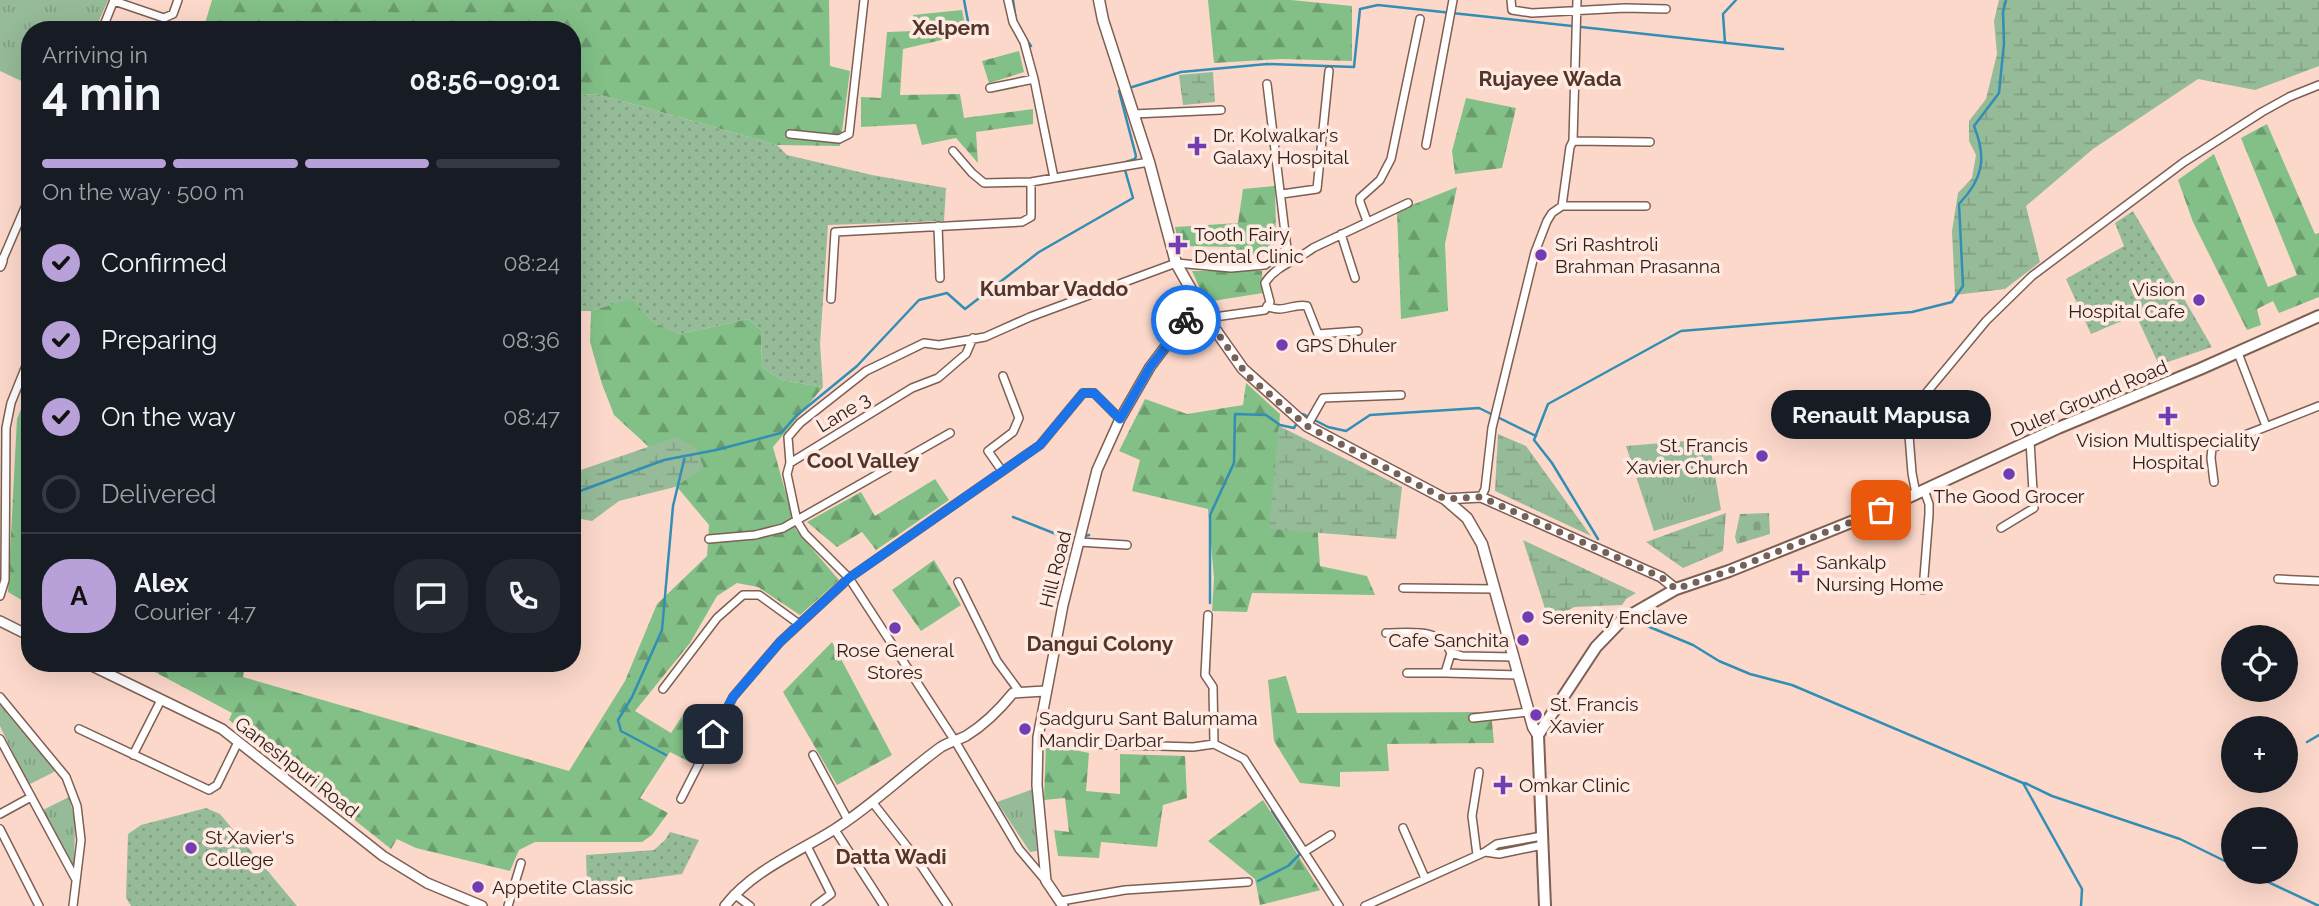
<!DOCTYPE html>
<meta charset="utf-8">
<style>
:root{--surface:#171b24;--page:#242831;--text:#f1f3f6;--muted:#9ea1a6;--line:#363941;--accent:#b8a1d8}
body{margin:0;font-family:Raleway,sans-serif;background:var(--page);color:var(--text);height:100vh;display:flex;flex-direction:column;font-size:26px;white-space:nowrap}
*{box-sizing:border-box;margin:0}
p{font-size:23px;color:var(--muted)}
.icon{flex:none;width:38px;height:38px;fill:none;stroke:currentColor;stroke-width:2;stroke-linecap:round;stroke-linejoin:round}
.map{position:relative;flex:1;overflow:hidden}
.side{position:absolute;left:21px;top:21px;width:560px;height:651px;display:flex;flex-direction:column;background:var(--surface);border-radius:28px;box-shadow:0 7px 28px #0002}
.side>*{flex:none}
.tools{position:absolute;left:2221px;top:625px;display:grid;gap:14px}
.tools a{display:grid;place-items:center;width:77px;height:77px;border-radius:50%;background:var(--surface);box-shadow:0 7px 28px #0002;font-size:35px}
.pin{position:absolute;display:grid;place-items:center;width:60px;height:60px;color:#fff;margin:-30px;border-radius:14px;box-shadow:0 4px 10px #0006}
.courier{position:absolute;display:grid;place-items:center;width:70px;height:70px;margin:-35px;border:5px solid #1a73e8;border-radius:50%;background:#fff;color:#222;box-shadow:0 2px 9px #0007}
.bubble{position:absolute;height:49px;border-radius:24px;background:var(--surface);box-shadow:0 7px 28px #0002;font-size:23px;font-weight:700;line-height:49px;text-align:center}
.head em{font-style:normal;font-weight:700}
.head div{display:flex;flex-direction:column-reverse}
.head{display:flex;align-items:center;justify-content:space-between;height:119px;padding:0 21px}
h1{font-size:46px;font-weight:700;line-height:52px}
.bar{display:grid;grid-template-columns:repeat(4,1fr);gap:10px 7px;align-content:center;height:84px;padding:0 21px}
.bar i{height:9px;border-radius:5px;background:var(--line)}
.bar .on{background:var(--accent)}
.bar p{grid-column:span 4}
.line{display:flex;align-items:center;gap:18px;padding:0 21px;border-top:2px solid var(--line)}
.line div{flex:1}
.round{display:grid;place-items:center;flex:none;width:74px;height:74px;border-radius:28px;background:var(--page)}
ol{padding:0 21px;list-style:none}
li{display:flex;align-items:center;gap:21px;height:77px}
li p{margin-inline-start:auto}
li .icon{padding:7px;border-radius:50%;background:var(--accent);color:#111;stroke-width:4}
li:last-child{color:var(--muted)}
li i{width:38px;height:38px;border:4px solid var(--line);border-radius:50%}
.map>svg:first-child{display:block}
.grass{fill:url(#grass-dots)}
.forest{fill:url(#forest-firs)}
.wetland{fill:url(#wetland-marsh)}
.cemetery{fill:url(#cemetery-stones)}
.park{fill:url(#park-tufts)}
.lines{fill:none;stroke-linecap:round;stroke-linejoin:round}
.stream{stroke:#338eb5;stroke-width:2.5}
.minor-casing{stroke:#7e5f53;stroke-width:10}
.tertiary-casing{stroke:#7e5f53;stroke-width:12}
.secondary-casing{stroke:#7e5f53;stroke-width:13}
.primary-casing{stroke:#7e5f53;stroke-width:14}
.minor{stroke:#fff;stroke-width:7}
.tertiary{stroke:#fff;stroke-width:9}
.secondary{stroke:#fff;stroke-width:10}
.primary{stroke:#fff;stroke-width:10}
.done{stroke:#766159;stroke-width:7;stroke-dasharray:0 12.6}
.route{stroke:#1a73e8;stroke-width:9}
.poi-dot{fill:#723cb3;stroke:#ffe9e0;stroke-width:2.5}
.labels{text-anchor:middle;stroke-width:7;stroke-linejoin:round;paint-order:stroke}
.poi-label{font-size:19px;fill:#2e211c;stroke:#ffe9e0;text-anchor:start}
.street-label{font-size:19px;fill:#2e211c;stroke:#ffe9e0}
.neighbourhood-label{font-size:21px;font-weight:bold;fill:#52362b;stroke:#ffe9e0}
</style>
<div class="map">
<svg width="2319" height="906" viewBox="0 0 2319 906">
<defs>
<pattern id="grass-dots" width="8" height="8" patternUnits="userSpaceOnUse" patternTransform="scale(1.75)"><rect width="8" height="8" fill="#96bb98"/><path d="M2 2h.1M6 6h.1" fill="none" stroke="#82a082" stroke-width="1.8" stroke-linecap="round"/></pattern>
<pattern id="forest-firs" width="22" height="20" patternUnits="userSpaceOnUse" patternTransform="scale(1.75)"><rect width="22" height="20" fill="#82c087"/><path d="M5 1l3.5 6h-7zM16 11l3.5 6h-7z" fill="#6b9c6e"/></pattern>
<pattern id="wetland-marsh" width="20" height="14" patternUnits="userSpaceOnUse" patternTransform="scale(1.75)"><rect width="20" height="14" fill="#96bb98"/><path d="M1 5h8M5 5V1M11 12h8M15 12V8" fill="none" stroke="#82a082"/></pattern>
<pattern id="cemetery-stones" width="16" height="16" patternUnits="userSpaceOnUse" patternTransform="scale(1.75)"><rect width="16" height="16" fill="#96bb98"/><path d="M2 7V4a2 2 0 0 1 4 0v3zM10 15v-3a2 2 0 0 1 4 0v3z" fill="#82a082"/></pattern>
<pattern id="park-tufts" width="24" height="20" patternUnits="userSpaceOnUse" patternTransform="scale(1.75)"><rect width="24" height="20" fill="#96bb98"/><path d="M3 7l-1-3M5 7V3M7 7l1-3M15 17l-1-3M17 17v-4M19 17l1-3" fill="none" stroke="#82a082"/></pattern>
</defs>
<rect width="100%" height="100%" fill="#fcd8ca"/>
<path class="grass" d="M 572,94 L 601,95 L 777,145 L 787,155 L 872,175 L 946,188 L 944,221 L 828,225 L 820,344 L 823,387 L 781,380 L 762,367 L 761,330 L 748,319 L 680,334 L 653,322 L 631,300 L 591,311 L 572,311 Z
M 2133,211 L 2212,347 L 2159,365 L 2136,315 L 2091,334 L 2066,279 L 2124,246 L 2115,223 Z
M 206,808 L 220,814 L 297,906 L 131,906 L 126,898 L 128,834 L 141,825 Z
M 670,832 L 699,840 L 682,874 L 587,887 L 586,855 L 654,850 L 665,840 Z"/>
<path class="forest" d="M 212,0 L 829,0 L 830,66 L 850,71 L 840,146 L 777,145 L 601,95 L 572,94 L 572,30 L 203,30 Z
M 1208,0 L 1291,0 L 1352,6 L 1352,61 L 1282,59 L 1214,63 Z
M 962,10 L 967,34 L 903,49 L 900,95 L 960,94 L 964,118 L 1033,109 L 1033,124 L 976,132 L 978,163 L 956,138 L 922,145 L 916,124 L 861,127 L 861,97 L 881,98 L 887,32 L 915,31 L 913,15 Z
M 1019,51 L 1024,72 L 989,83 L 982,61 Z
M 1466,98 L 1516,108 L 1502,168 L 1455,174 L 1452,151 Z
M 2267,124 L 2315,234 L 2319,233 L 2319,297 L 2279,313 L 2273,301 L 2257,309 L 2261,325 L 2247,330 L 2193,222 L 2178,180 L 2214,154 L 2268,287 L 2297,275 L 2241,138 Z
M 1275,186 L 1276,239 L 1264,252 L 1236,259 L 1235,247 L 1179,246 L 1175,227 L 1238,223 L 1243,189 Z
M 1457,187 L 1445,244 L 1448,311 L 1401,319 L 1397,211 Z
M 1192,271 L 1262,271 L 1263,293 L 1206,302 Z
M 631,299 L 653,322 L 680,334 L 748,319 L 761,330 L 762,367 L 781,380 L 823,387 L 773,447 L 796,530 L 839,580 L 800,615 L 758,587 L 737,583 L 717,596 L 690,643 L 635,711 L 671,733 L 686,710 L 708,724 L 690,762 L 670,752 L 640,798 L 668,813 L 652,835 L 642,842 L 535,842 L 519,850 L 510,871 L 416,848 L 397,839 L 391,849 L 229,720 L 232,713 L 138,663 L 246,663 L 243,677 L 569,771 L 625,681 L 657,604 L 707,556 L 709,525 L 667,475 L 650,448 L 614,415 L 602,384 L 590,342 L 591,311 Z
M 1246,383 L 1280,414 L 1272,519 L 1317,521 L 1320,566 L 1367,576 L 1375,595 L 1252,593 L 1247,612 L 1212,611 L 1214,578 L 1208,509 L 1132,491 L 1140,460 L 1119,451 L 1145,399 L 1187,414 L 1243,405 Z
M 30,387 L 30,605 L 8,592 L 17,419 Z
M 935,479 L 949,500 L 876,550 L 862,532 L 837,547 L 807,522 L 861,492 L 875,516 Z
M 934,560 L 961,605 L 921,631 L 892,590 Z
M 832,642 L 892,755 L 837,785 L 783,692 Z
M 1286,676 L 1297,713 L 1491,712 L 1494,743 L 1387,744 L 1389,771 L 1340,772 L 1340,787 L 1300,783 L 1274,741 L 1268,680 Z
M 1046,744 L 1089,753 L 1086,791 L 1120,794 L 1120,754 L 1185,756 L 1187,798 L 1163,805 L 1157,847 L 1101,842 L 1099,858 L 1058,856 L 1054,830 L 1069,832 L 1065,798 L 1044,800 Z
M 1263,800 L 1320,890 L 1321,890 L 1260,905 L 1255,879 L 1208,841 Z"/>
<path class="wetland" d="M 1999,0 L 2319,0 L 2319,66 L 2255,90 L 2198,79 L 2093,149 L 2026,206 L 2040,262 L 2005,289 L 1955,295 L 1952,231 L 1958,193 L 1972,178 L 1976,155 L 1969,141 L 1969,121 L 1986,99 L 1997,54 L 1994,21 Z
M 1213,72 L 1215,102 L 1183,105 L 1179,75 Z
M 1279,426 L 1402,487 L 1396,539 L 1269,529 Z
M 1498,434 L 1526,446 L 1591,536 L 1495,491 Z
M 677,437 L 696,448 L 704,468 L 675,487 L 619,501 L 592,521 L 575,518 L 572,511 L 572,473 Z
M 1726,513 L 1723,551 L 1683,568 L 1646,542 Z
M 1523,540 L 1636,593 L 1626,599 L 1622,605 L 1574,607 L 1549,621 Z"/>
<path class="cemetery" d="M 1769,513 L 1770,534 L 1737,544 L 1735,537 L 1740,514 Z"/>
<path class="park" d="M 0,0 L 108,0 L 95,30 L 30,30 L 30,85 L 0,71 Z
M 1709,439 L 1721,510 L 1654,531 L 1626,446 Z
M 0,701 L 56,771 L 28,785 L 0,726 Z
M 1033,789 L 1037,851 L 1030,852 L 997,802 Z
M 69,797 L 75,821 L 74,869 L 41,811 Z"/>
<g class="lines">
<path class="stream" d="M 964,0 L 970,32
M 1013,0 L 1016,21
M 1026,39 L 1031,46
M 1725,43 L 1723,14 L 1736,0
M 1129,88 L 1181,72 L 1267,64 L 1354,67 L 1360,9 L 1378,5 L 1783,49
M 1301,417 L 1303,414 L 1328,427 L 1346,431 L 1370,415 L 1479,408 L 1536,436
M 572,494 L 664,460 L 716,450 L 781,433 L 796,416 L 857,366 L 919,300 L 947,293 L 965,309 L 1039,252 L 1133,198 L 1123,163 L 1135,159 L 1136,156 L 1119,91 L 1123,90
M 1013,517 L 1071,540 L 1075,538
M 1082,537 L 1089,535
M 1598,539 L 1552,463 L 1534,440 L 1548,404 L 1681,331 L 1912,312 L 1952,302 L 1963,286 L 1959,204 C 1983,179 1987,158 1974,126 L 1999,93 L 2004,43 L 2003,12 L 2006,0
M 1210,603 L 1210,515 L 1234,463 L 1235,414 L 1266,415 L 1280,425 L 1294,428 L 1297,423
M 1640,623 L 1693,645 L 1719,661 L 1750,674 L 1792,685 L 2023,783 L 2082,889 L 2081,906
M 1209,672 L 1209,654
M 1169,724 L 1211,722
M 2307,742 L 2319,735
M 1111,748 L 1125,748
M 666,755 L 621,731 L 618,720 L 632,697 L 662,630 L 673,506 L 685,456
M 2025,783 L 2052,796 L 2180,839 L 2233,865
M 2247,872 L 2319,906
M 1258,881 L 1288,866 L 1300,854 L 1272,811"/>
<defs>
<path id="minor" d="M 1008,0 L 1013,22 L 1024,42 L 1034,79 L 1054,178
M 1511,0 L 1512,10 L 1532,13 L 1625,8 L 1666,9
M 114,1 L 164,18 L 173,14 L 178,0
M 102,30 L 114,0
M 990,88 L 1034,79
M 1134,114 L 1221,110
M 790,134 L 839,139 L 849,134 L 864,0
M 1573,141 L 1650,142
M 1426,145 L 1453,0
M 953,151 L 972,173 L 984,183 L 1031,182 L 1149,162
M 1282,194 L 1317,189 L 1329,71
M 1562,206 L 1646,206
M 1367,221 L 1360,202 L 1360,198 L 1380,180 L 1391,159 L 1420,19
M 938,226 L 940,278
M 1341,234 L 1355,278
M 2,261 L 30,196
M 831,299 L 835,232 L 1022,222 L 1031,217 L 1031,182
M 1267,306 C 1283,314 1292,303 1307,306 L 1318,334 L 1358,331
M 1207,318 L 1265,310 L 1270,302 L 1265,283 C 1275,266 1298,260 1313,248 L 1408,203
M 2238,353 L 2266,426
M 1307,426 L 1323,398 L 1401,395
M 790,463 L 912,388 L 938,378 L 966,354 L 973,338
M 1002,471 L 988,451 L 1013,432 L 1019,418 L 1003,376
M 2214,482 L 2211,458 L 2212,448 L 2319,406
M 1916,494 L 1912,473 L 1908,423 L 1917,404 L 1986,321 L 2032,276 L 2184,162 L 2262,112 L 2289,97 L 2319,85
M 1481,497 L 1485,489 L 1492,428 L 1535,252 L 1547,221 L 1552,213 L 1562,206 L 1570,147 L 1573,141 L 1577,0
M 2001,528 L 2034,508 L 2030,441
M 709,539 L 755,535 L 783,528 L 950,433
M 1079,542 L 1127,545
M 2278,579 L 2319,581
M 958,582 L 997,661 L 1019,691
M 1403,588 L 1494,589
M 1923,590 L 1929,514 L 1929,504 L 1924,490
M 0,596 L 5,580 L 6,428 L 11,403 L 30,356
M 1208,615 L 1205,675 L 1213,687 L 1214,744
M 1386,633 C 1408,633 1442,627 1451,653 L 1462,656 L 1514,657
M 1407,673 L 1445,673 L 1451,653
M 1445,673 L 1519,675
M 663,689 L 717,618 L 743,595 L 759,595 L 799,624
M 0,697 L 66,777 L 77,806 L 81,840 L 73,906
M 1473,718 L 1528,712
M 79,729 L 209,790 L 217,785 L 238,742
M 0,739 L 75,878
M 1090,744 L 1193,747 L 1214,744 L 1244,759 L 1339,906
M 133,755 L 161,700
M 813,755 L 848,820
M 681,799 L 733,697 L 780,642 L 849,578 L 1040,445 L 1083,393 L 1094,393 L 1120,419
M 873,803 L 916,858 L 948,906
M 0,814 L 31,797
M 1403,828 L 1425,878
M 0,829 L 39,906
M 835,830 L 884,906
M 807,846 L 831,894 L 815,906
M 1304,852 L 1331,835
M 1485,852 L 1499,854 L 1543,845
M 1477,855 L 1472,816 L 1479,772
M 1046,881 L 1019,849 L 955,741 L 849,578 L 805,534 L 797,521 L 787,474 L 790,463 L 788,437 L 800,423 L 866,371 L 924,343 L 939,345 L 985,337 L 1030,317 L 1176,263 L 1231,268 L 1265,265 L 1287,249 L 1267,84
M 734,894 L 750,906
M 1061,901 L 1125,890 L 1248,882
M 508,906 L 521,863
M 1365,906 L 1485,852 L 1497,844 L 1542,836"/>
<path id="tertiary" d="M 0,260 L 2,261 L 0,266
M 1445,499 L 1481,497 L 1661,577 L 1676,589
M 0,621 L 30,636
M 86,663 L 222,729 L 383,856 L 427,883 L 482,906
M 725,906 C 753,870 797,853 835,829 C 873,805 905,773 941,747 C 949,742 958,740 966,736 C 984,725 1000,709 1013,693 L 1045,691
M 1063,906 L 1046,881 L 1037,785 L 1038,737 L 1063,605 L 1097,470 L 1120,419 L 1150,367 L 1184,322 L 1202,311"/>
<path id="secondary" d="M 1099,0 L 1103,20 L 1149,162 L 1176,263 L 1207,318 L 1243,369 L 1307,426 L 1445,499 L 1467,518 L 1482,544 L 1533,727 L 1538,735"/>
<path id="primary" d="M 1545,906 L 1538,735 L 1596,647 L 1622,620 L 1676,589 L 1729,571 L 1881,510 L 2058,428 L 2200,369 L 2319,316"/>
</defs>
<use href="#minor" class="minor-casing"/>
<use href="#tertiary" class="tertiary-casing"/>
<use href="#secondary" class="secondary-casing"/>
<use href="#primary" class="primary-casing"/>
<use href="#minor" class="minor"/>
<use href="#tertiary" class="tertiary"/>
<use href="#secondary" class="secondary"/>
<use href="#primary" class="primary"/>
</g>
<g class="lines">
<path class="done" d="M 1186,320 L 1202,311 L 1247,375 L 1307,426 L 1445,499 L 1481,497 L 1661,577 L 1676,589 L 1729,571 L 1881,510"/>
<path class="route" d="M 713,734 L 733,697 L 780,642 L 849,578 L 1040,445 L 1083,393 L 1094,393 L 1120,419 L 1150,367 L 1186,320"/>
</g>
<g class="poi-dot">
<path d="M1193.5 135.5h7v7h7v7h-7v7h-7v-7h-7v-7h7z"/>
<path d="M1174.5 234.5h7v7h7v7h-7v7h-7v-7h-7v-7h7z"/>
<circle cx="1541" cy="255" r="7"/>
<circle cx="2199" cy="300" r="7"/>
<circle cx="1282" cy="345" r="7"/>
<path d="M2164.5 405.5h7v7h7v7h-7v7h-7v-7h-7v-7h7z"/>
<circle cx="1762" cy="456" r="7"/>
<circle cx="2009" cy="474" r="7"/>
<path d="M1796.5 562.5h7v7h7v7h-7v7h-7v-7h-7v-7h7z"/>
<circle cx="1528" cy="617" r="7"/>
<circle cx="895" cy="628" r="7"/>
<circle cx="1523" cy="640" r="7"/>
<circle cx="1536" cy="715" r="7"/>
<circle cx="1025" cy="729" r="7"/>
<path d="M1499.5 774.5h7v7h7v7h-7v7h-7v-7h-7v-7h7z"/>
<circle cx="191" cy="848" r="7"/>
<circle cx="478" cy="887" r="7"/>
</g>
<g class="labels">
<g class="poi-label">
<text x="1213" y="142">Dr. Kolwalkar's<tspan x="1213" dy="22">Galaxy Hospital</tspan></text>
<text x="1194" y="241">Tooth Fairy<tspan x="1194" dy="22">Dental Clinic</tspan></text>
<text x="1555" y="251">Sri Rashtroli<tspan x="1555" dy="22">Brahman Prasanna</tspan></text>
<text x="2185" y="296" text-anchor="end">Vision<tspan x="2185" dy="22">Hospital Cafe</tspan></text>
<text x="1296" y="352">GPS Dhuler</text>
<text x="2168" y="447" text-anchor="middle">Vision Multispeciality<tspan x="2168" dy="22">Hospital</tspan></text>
<text x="1748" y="452" text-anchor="end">St. Francis<tspan x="1748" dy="22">Xavier Church</tspan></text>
<text x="2009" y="503" text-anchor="middle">The Good Grocer</text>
<text x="1816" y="569">Sankalp<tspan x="1816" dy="22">Nursing Home</tspan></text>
<text x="1542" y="624">Serenity Enclave</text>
<text x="1509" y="647" text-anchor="end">Cafe Sanchita</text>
<text x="895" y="657" text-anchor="middle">Rose General<tspan x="895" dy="22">Stores</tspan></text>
<text x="1550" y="711">St. Francis<tspan x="1550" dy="22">Xavier</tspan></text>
<text x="1039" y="725">Sadguru Sant Balumama<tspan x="1039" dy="22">Mandir Darbar</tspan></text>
<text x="1519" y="792">Omkar Clinic</text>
<text x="205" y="844">St Xavier's<tspan x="205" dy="22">College</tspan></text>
<text x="492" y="894">Appetite Classic</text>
</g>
<g class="street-label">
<text transform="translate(2089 398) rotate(-23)" y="7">Duler Ground Road</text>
<text transform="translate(843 412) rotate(-31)" y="7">Lane 3</text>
<text transform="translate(1055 569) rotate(-76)" y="7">Hill Road</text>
<text transform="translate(297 767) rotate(38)" y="7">Ganeshpuri Road</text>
</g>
<g class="neighbourhood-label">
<text x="951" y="35">Xelpem</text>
<text x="1550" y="86">Rujayee Wada</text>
<text x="1054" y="296">Kumbar Vaddo</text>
<text x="863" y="468">Cool Valley</text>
<text x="1100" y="651">Dangui Colony</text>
<text x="891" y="864">Datta Wadi</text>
</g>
</g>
</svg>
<div class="tools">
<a><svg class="icon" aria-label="locate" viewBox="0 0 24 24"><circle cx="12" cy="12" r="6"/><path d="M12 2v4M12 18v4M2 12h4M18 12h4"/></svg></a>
<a>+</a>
<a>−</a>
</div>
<div class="pin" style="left:1881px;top:510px;background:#ea580c"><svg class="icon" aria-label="bag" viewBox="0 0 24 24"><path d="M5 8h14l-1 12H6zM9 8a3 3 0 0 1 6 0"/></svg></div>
<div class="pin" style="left:713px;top:734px;background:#1f2937"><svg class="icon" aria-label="home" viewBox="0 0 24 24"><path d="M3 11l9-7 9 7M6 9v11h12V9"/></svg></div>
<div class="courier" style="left:1186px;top:320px"><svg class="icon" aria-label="bike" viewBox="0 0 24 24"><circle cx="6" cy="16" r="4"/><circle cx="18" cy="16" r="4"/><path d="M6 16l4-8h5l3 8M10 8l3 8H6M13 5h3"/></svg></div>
<div class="bubble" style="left:1771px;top:390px;width:220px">Renault Mapusa</div>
<section class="side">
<div class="head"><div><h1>4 min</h1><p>Arriving in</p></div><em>08:56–09:01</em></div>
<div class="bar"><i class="on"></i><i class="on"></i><i class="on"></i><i></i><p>On the way · 500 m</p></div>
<ol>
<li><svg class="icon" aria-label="check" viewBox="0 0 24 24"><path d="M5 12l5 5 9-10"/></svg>Confirmed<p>08:24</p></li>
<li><svg class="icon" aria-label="check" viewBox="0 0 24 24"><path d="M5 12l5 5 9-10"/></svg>Preparing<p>08:36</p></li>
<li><svg class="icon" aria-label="check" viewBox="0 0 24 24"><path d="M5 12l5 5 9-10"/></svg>On the way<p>08:47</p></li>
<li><i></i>Delivered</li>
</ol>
<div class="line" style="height:126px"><b class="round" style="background:var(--accent);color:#111">A</b><div><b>Alex</b><p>Courier · 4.7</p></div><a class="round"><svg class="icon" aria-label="chat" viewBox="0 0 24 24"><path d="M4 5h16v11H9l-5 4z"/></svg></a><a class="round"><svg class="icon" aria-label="phone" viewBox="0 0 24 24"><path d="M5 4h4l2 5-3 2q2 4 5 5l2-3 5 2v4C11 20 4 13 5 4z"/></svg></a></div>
</section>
</div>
